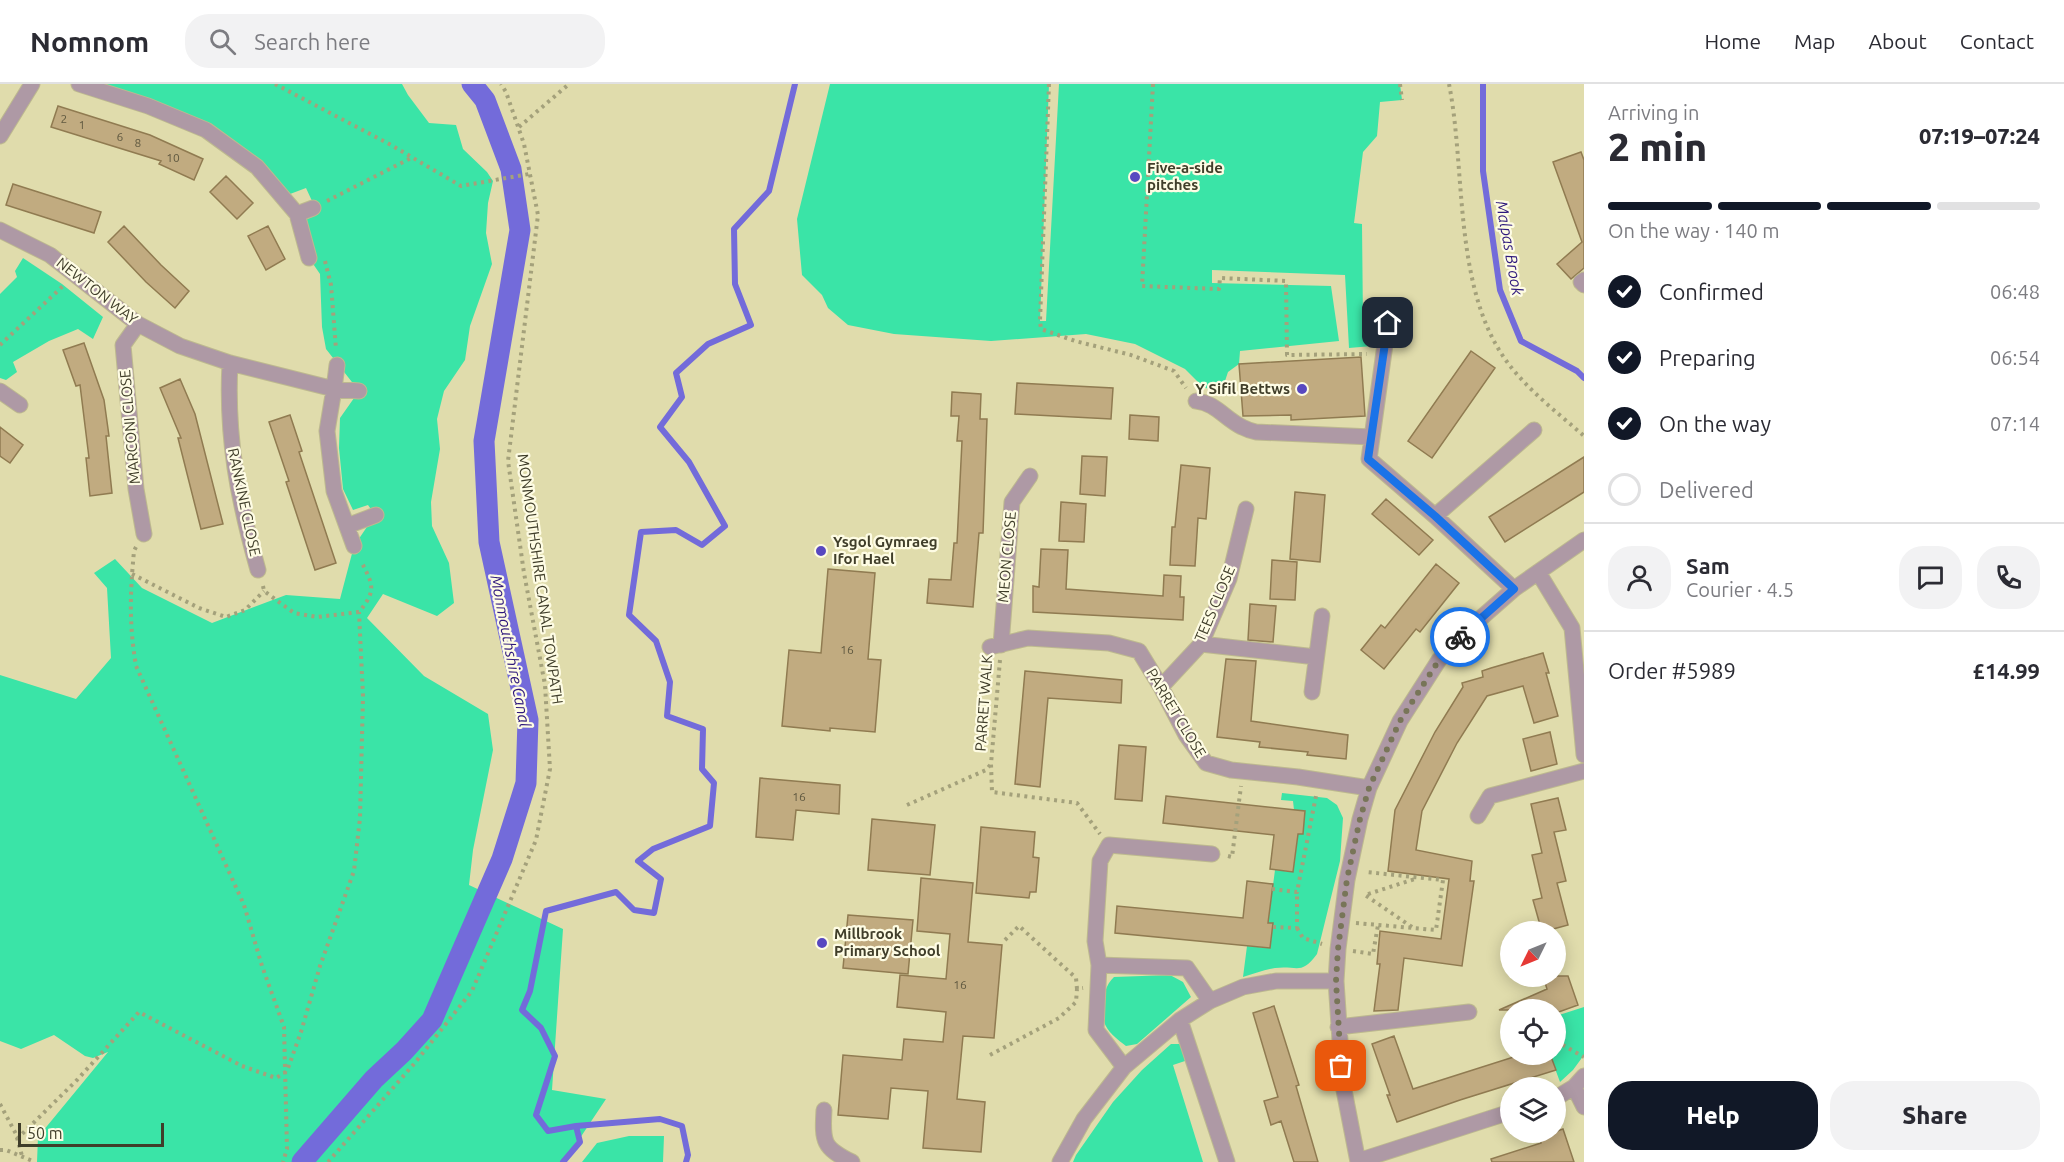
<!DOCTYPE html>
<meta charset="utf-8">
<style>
:root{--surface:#fff;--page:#f2f2f3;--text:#2b2b33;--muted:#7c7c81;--line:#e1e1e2;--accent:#111827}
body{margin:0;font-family:Ubuntu,sans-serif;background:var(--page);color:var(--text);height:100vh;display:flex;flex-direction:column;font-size:22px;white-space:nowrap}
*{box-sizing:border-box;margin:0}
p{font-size:20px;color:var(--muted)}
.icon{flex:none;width:33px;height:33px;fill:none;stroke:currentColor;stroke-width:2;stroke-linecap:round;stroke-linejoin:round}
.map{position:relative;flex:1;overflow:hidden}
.sheet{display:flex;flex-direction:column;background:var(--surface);width:480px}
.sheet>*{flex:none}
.needle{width:39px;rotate:227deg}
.controls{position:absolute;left:1500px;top:837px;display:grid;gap:12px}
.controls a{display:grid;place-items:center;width:66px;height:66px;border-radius:50%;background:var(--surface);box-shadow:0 3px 15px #0003;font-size:30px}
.scale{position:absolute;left:18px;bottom:15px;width:146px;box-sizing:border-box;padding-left:6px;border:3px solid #403e2a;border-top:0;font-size:16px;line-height:21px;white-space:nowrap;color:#403e2a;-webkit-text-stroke:4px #fefce4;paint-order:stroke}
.pin{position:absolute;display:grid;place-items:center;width:51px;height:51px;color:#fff;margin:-26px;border-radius:12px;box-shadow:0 3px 9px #0006}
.courier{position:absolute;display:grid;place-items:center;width:60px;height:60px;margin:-30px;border:4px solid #1a73e8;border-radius:50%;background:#fff;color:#222;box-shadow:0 2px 8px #0007}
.overview em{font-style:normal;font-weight:800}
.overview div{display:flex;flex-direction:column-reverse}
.overview{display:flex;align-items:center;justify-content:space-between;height:102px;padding:0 24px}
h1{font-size:39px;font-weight:800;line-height:45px}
.bar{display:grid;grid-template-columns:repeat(4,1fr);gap:9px 6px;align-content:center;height:72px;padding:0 24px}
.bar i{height:8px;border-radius:4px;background:var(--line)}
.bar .on{background:var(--accent)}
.bar p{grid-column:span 4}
.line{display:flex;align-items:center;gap:15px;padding:0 24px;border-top:2px solid var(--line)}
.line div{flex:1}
.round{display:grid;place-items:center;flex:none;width:63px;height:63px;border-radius:24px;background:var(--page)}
ol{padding:0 24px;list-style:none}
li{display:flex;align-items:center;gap:18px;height:66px}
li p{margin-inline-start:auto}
li .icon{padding:6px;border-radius:50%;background:var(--accent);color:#fff;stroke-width:4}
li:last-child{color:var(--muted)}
li i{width:33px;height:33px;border:3px solid var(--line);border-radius:50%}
.cta{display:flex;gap:12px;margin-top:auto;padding:12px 24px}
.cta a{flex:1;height:69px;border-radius:24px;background:var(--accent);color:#fff;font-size:24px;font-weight:800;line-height:69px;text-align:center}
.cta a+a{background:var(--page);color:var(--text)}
header{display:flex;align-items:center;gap:36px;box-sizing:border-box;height:84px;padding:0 30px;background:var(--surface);border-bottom:2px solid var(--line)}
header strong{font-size:28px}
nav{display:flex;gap:33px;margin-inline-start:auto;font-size:21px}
.search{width:420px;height:54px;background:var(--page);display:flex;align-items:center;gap:15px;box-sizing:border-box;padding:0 21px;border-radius:24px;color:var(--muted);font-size:22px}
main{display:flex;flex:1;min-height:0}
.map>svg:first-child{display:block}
.green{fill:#3ae4a7}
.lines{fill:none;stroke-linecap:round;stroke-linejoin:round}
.stream{stroke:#736bda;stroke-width:6}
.canal{stroke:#736bda;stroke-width:21}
.building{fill:#c1ab80;stroke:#907b51;stroke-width:1.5}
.minor-casing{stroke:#bdb98f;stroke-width:17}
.path{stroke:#a4a17b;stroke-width:4;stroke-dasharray:3 4.5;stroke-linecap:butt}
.minor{stroke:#ae99a5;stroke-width:15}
.done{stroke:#787558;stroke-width:6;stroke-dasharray:0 10.8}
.route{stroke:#1a73e8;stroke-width:8}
.poi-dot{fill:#5848c0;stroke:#fefce4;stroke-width:2}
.labels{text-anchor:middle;stroke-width:4.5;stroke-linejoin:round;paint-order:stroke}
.number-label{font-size:12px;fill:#605940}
.poi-label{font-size:15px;font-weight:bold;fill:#403e2a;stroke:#fefce4;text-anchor:start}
.street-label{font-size:15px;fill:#403e2a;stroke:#fefce4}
.water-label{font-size:16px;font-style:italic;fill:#2e187c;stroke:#fefce4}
</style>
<header>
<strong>Nomnom</strong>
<div class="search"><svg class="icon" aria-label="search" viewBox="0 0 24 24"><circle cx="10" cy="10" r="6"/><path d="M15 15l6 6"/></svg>Search here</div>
<nav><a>Home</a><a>Map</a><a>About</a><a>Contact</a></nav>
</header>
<main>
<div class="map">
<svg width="1584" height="1078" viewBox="0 0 1584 1078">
<rect width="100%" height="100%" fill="#e0dcac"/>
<path class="green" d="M 79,0 L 402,0 L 408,11 L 429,39 L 456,41 L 463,65 L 487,88 L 493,97 L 488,119 L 486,149 L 492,180 L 470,242 L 465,276 L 444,307 L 437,335 L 440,365 L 431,418 L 432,442 L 449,479 L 454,519 L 437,532 L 383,510 L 367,534 L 424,592 L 488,630 L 493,666 L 473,766 L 469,801 L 563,845 L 552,1006 L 606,1015 L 564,1078 L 37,1078 L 38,1053 L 108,968 L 93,974 L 85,972 L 54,951 L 21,965 L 0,957 L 0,591 L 76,615 L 111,574 L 107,504 L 94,489 L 115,475 L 142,504 L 212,539 L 286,511 L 340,515 L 354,462 L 375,431 L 368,421 L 353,426 L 343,405 L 339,364 L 340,334 L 359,307 L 326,265 L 322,243 L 320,190 L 309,174 L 299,139 L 318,130 L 306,104 L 282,113 L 206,46 Z
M 830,0 L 1049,0 L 1040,237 L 1046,237 L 1059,0 L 1400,0 L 1402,16 L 1380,18 L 1377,52 L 1363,68 L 1354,139 L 1362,140 L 1363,240 L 1374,239 L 1375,257 L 1372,262 L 1349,264 L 1345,191 L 1212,186 L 1212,199 L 1331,202 L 1339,257 L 1240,267 L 1239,280 L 1228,288 L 1225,297 L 1230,312 L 1203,303 L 1185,285 L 1135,260 L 1086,250 L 991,257 L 894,250 L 848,241 L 828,224 L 822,211 L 802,191 L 797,135 Z
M 23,174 L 62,200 L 103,233 L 93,255 L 78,245 L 49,257 L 13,278 L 17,288 L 6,296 L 0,294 L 0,210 L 17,193 L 15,187 Z
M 1282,709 L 1327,714 L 1337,721 L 1343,734 L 1340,777 L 1317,870 C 1301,892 1297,881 1275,884 C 1264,886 1253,890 1243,893 L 1247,862 L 1270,864 L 1273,840 L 1268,839 L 1275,786 L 1293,788 L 1298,750 L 1303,750 L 1305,727 L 1294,726 L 1293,717 L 1281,716 Z
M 1170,891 L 1183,898 L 1191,913 L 1137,960 L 1126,962 C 1118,956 1106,947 1104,937 C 1101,922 1103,903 1114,893 Z
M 1584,923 L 1584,971 L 1573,986 L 1560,998 L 1550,971 L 1556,970 L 1556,932 Z
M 1171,960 L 1181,960 L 1185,977 L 1173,981 L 1203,1078 L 1073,1078 L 1076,1071 L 1113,1018 L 1142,986 Z
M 629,1052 L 664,1052 L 663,1078 L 582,1078 L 597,1059 Z"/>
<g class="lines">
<path class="stream" d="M 1483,0 L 1483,87 L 1500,206 L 1521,257 L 1577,287 L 1584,294
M 576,1042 L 660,1035 L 682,1042 L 688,1071 L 686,1078
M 563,1078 L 580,1058 L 576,1042 L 548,1047 L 536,1031 L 555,972 L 541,944 L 522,926 L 530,907 L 546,827 L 616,808 L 634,826 L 654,829 L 661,795 L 638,777 L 653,765 L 710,742 L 714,699 L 702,685 L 703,645 L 667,632 L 670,598 L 656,557 L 629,531 L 641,448 L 676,446 L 702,461 L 725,442 L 689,378 L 660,343 L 682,313 L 676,289 L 708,260 L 751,241 L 735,200 L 734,145 L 769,107 L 795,0"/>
<path class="canal" d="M 302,1078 L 374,995 L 404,967 L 432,936 L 502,775 L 526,699 L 528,636 L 489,458 L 484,357 L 520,146 L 511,85 L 485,16 L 472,0"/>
</g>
<path class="building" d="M 58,22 L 150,51 L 203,75 L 194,96 L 159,80 L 161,77 L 51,43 Z
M 1581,68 L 1584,76 L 1584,184 L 1571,195 L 1557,180 L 1582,158 L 1553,78 Z
M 226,92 L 253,119 L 237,135 L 210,108 Z
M 13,100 L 101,128 L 94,149 L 6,121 Z
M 124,142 L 161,181 L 189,207 L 175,224 L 146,198 L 108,158 Z
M 268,142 L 285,175 L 266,186 L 248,152 Z
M 84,259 L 104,316 L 109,352 L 106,352 L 112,409 L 90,412 L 86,374 L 89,374 L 80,301 L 76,302 L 63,266 Z
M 1471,267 L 1495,284 L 1432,374 L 1408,357 Z
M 1361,273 L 1365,332 L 1291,336 L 1291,331 L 1243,332 L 1239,280 Z
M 180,295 L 195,330 L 223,440 L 201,445 L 178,354 L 181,354 L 160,304 Z
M 1017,299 L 1113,304 L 1111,335 L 1015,330 Z
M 952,308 L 981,310 L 980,335 L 987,335 L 983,449 L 979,449 L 973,523 L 927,519 L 929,495 L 951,496 L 954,459 L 957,459 L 962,357 L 957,357 L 959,332 L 951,332 Z
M 290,331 L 302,367 L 299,368 L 336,479 L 315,486 L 286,398 L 289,397 L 269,338 Z
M 1130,331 L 1159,333 L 1158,357 L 1129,355 Z
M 0,343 L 23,361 L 10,379 L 0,372 Z
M 1082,372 L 1107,373 L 1105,412 L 1080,410 Z
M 1584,373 L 1584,408 L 1505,458 L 1489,433 Z
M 1181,381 L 1210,384 L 1206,435 L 1198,434 L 1195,482 L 1170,481 L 1172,443 L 1175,443 Z
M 1295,408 L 1325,411 L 1320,478 L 1290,475 Z
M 1386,415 L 1433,456 L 1419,471 L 1372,430 Z
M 1061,418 L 1086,420 L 1084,458 L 1059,457 Z
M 1041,465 L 1068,466 L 1066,505 L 1163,512 L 1164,491 L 1181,492 L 1180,513 L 1184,513 L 1183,536 L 1033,528 L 1033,502 L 1039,503 Z
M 1272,476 L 1297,478 L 1295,516 L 1270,515 Z
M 1436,480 L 1459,499 L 1420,548 L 1416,545 L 1384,585 L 1361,566 L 1381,541 L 1385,544 Z
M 828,485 L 875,489 L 868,575 L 881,576 L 875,648 L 830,644 L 830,647 L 782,642 L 789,566 L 821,569 Z
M 1250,520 L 1276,522 L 1273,558 L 1248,556 Z
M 1543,569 L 1549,589 L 1546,589 L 1558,632 L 1534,639 L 1523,602 L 1487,612 L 1457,659 L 1422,727 L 1416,766 L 1472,777 L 1470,797 L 1474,797 L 1462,882 L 1404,874 L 1398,926 L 1374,927 L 1380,880 L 1377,880 L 1380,847 L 1441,855 L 1449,795 L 1388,787 L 1395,726 L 1435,648 L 1463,603 L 1462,599 L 1483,593 L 1482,587 L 1491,584 Z
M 1226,575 L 1256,577 L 1251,637 L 1348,651 L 1346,675 L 1307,671 L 1308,668 L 1259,663 L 1260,658 L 1217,653 Z
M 1025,587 L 1122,596 L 1121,619 L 1048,614 L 1040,703 L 1015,700 Z
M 1550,648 L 1557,680 L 1531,687 L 1523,655 Z
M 1119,661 L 1146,663 L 1142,717 L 1115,715 Z
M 760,694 L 840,701 L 839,730 L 796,726 L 793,756 L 756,753 Z
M 1166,712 L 1305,727 L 1303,750 L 1298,750 L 1293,788 L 1270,785 L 1274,751 L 1163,739 Z
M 1558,714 L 1566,746 L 1554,748 L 1566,797 L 1557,799 L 1568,841 L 1542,848 L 1533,816 L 1542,814 L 1532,771 L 1542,769 L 1531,720 Z
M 872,735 L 935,741 L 930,791 L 868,786 Z
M 981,743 L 1035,748 L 1033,773 L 1039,774 L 1036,808 L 1030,808 L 1029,814 L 976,809 Z
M 921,794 L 973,799 L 968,858 L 1002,861 L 994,954 L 963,952 L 957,1015 L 985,1018 L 981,1068 L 923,1064 L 928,1007 L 891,1004 L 888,1035 L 838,1031 L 843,971 L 902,976 L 904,955 L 943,958 L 946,928 L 897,923 L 900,891 L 946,895 L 950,850 L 917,847 Z
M 1247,797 L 1273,800 L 1268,839 L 1273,839 L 1270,864 L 1115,849 L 1117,822 L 1243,834 Z
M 848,831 L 913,836 L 908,890 L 843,884 Z
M 1543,892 L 1568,892 L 1578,921 L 1556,929 L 1556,926 L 1499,926 L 1547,905 Z
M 1274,922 L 1299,1001 L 1296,1002 L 1318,1078 L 1294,1078 L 1281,1037 L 1271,1041 L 1264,1017 L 1278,1013 L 1253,929 Z
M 1394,952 L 1413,1005 L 1523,970 L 1550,970 L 1556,986 L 1460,1016 L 1397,1038 L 1387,1011 L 1390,1011 L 1372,960 Z
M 1563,1045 L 1574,1078 L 1492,1078 L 1491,1075 L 1541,1059 L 1540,1053 Z"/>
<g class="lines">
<defs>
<path id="minor" d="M 79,0 L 148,22 L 206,46 L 257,83 L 297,130 L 309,174
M 0,52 L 32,0
M 297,130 L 313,124
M 0,146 L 50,171 L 138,240 L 180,262 L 230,279 L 334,305 L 327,347 L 334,407 L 354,462
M 1584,196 L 1581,198 L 1584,201
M 1388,239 L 1369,375 L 1435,432 L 1514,505
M 138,240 L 123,261 L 136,405 L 144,450
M 230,279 C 226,353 238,415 258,486
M 337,281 L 334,305 L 359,307
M 0,307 L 20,321
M 1196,317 C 1216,319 1225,335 1242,343 C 1246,345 1251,347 1256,348 L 1372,353
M 1435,432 L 1534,346
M 347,442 L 376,431
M 1538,488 L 1572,544 L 1584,671
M 1201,560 L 1316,573
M 1001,561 L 1012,418 L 1030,392
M 990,563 L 1028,554 L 1109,559 L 1139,567 L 1161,603 L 1186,651 L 1206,679 L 1231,686 L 1298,693 L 1369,704
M 1161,603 L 1201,560 L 1229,495 L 1246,425
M 1312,608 L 1322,532
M 1478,732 L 1490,712 L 1584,687
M 1099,881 L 1187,884 L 1210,917
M 1180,936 L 1227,1078
M 1338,943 L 1469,928
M 1124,983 L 1096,946 L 1099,881 L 1095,857 L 1100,777 L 1109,761 L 1212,770
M 1574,1003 L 1584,1023
M 1556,1014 L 1574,1003 L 1584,992
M 824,1026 C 822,1058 823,1064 852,1078
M 1358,1077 L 1510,1028
M 1060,1078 L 1084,1035 L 1124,983 L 1180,936 L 1210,917 L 1243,903 L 1276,897 L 1336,897
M 1358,1078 L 1343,1001 L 1336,897 L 1338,865 L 1347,796 L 1360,735 L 1369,704 L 1400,637 L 1439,576 L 1465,548 L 1514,505 L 1584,456"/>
</defs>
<use href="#minor" class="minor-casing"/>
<path class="path" d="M 275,0 L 391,61 L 461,102 L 529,90
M 1049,0 L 1040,237 L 1041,245 L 1075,257 L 1131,271 L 1174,287 L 1186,304
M 1153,0 L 1142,202 L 1219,205 L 1220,194 L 1286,197 L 1287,271 L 1367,270
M 1400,0 L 1402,16
M 1449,0 C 1466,86 1453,201 1505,275 C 1526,305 1557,328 1584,352
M 519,43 L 569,0
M 327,117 L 411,74
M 325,177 L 331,201 L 336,265
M 0,261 L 63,202
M 136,463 L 134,467 C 130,510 129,540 136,582 L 244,821 L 262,882 L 284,943 L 287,1065 L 283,1078
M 132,490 L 199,524 L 226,533 L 245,526 L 264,507
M 263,502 L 264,507 L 294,529 L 317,533 L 359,528 C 377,506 373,501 361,477
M 1000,576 L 991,680 L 992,708 L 1077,719 L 1100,750
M 907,721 L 986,686 L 991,680
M 1228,772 L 1232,773 L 1241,702
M 1272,805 L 1297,808 L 1316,712
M 1356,839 L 1436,846 L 1443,796 L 1366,788
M 1273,843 L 1297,844 L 1297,808
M 1412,843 L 1365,811 L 1418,794
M 1297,844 L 1303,854 L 1322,860
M 1005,856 L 1019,842 L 1076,894 L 1077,905
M 1353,867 L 1373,870 L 1378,841
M 1556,957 L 1584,973
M 990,971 L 1059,934 L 1076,918 L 1077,905 L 1083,904
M 0,1020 L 16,1050 L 22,1072
M 17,1055 L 77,996 L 139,928 L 242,982 L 276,994 L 287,987 L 301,948 L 320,882 L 354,787 L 360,734 L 363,612 L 359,528
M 0,1066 L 6,1066 L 35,1078
M 328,1078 L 414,980 L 472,907 L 536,756 L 550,685 L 545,601 L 524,489 L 508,377 L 538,131 L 524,60 L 506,8 L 501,0"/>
<use href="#minor" class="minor"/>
</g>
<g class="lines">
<path class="done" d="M 1341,982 L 1336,897 L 1338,865 L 1347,795 L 1360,735 L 1369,704 L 1400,637 L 1439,576 L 1460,553"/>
<path class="route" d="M 1388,239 L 1368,375 L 1435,432 L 1514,505 L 1460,553"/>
</g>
<g class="poi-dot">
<circle cx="1135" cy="93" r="6"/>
<circle cx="1302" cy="305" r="6"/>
<circle cx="821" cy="467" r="6"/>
<circle cx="822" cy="859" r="6"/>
</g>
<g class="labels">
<g class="number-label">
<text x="64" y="39">2</text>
<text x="82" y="45">1</text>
<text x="120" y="57">6</text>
<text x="138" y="63">8</text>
<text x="173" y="78">10</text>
<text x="847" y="570">16</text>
<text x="799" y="717">16</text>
<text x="960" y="905">16</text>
</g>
<g class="poi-label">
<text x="1147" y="89">Five-a-side<tspan x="1147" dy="17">pitches</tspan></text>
<text x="1290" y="310" text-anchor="end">Y Sifil Bettws</text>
<text x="833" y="463">Ysgol Gymraeg<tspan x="833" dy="17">Ifor Hael</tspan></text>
<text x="834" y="855">Millbrook<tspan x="834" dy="17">Primary School</tspan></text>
</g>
<g class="street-label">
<text transform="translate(97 207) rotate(38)" y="5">NEWTON WAY</text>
<text transform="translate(130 343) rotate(-95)" y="5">MARCONI CLOSE</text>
<text transform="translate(244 418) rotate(78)" y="5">RANKINE CLOSE</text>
<text transform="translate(1007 473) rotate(-85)" y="5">MEON CLOSE</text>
<text transform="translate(540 495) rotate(82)" y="5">MONMOUTHSHIRE CANAL TOWPATH</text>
<text transform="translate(1215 520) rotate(-67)" y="5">TEES CLOSE</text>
<text transform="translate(984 619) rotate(-86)" y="5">PARRET WALK</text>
<text transform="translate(1176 629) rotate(59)" y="5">PARRET CLOSE</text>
</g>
<g class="water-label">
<text transform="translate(1510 164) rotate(80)" y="6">Malpas Brook</text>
<text transform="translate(511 567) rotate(79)" y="6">Monmouthshire Canal</text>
</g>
</g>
</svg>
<div class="controls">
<a><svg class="needle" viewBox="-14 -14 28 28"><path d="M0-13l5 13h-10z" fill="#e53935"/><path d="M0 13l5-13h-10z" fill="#7c7c81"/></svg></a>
<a><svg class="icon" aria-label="locate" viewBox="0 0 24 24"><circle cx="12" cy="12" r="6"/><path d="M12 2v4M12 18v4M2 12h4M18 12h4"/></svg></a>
<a><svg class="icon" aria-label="layers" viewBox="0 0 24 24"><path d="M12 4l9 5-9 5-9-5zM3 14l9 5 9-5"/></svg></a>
</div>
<div class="scale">50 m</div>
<div class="pin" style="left:1341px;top:982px;background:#ea580c"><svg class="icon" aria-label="bag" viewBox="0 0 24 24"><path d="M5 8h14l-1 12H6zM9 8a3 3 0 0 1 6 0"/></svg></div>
<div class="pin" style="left:1388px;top:239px;background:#1f2937"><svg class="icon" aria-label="home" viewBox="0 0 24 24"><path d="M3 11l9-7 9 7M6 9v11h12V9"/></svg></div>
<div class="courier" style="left:1460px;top:553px"><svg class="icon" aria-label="bike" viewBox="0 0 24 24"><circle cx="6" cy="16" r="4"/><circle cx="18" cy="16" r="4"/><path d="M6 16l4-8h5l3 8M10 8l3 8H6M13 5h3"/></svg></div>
</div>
<section class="sheet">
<div class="overview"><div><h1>2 min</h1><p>Arriving in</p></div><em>07:19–07:24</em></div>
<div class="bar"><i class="on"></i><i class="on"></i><i class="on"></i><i></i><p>On the way · 140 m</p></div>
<ol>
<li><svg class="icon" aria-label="check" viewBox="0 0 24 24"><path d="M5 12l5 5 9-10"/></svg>Confirmed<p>06:48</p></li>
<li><svg class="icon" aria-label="check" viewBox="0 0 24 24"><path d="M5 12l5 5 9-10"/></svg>Preparing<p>06:54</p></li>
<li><svg class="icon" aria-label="check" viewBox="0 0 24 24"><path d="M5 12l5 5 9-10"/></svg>On the way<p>07:14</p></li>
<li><i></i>Delivered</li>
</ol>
<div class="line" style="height:108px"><a class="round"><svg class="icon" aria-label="person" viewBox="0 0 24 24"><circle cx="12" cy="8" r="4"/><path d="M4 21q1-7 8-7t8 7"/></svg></a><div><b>Sam</b><p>Courier · 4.5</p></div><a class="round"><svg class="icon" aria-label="chat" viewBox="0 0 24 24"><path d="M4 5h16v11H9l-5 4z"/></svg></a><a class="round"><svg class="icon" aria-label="phone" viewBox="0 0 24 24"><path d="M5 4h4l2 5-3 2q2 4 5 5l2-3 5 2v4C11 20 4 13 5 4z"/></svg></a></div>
<div class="line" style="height:78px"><div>Order #5989</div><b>£14.99</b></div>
<div class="cta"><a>Help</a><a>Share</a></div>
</section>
</main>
